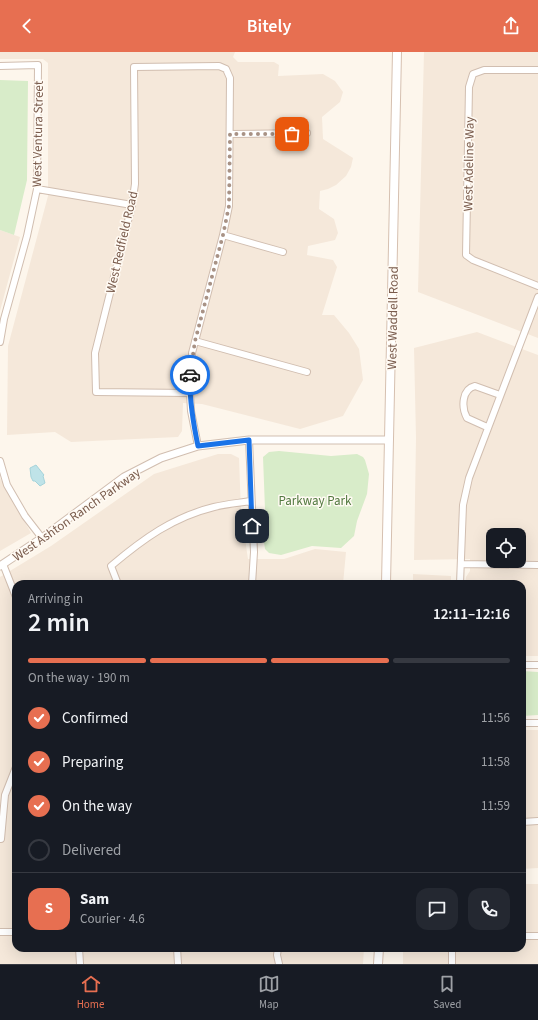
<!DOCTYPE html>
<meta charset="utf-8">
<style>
:root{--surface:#171b24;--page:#242831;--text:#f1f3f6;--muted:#9ea1a6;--line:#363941;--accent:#e76f51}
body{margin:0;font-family:"Source Sans 3",sans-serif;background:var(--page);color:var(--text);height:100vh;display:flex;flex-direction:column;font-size:15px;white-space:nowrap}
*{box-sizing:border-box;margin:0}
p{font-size:13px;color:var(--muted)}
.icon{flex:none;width:22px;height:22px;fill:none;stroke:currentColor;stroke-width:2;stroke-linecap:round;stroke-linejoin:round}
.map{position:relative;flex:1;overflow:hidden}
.side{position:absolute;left:12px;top:528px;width:514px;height:372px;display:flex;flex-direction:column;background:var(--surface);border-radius:12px;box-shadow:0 4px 16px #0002}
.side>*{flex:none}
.tools{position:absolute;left:486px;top:476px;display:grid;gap:8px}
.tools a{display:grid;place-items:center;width:40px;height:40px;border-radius:8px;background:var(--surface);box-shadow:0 4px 16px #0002;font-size:20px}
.pin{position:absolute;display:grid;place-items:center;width:34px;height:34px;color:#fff;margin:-17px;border-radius:8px;box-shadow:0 2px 6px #0006}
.courier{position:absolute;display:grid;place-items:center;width:40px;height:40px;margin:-20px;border:3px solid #1a73e8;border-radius:50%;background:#fff;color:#222;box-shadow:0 1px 5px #0007}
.overview em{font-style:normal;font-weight:600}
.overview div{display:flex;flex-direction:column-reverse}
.overview{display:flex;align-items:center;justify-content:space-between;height:68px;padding:0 16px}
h1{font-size:26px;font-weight:600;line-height:30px}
.bar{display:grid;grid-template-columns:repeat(4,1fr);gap:6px 4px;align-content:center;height:48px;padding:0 16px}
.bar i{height:5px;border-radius:3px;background:var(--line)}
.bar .active{background:var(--accent)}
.bar p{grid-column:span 4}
.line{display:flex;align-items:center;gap:10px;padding:0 16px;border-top:1px solid var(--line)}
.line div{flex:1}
.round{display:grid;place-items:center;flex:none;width:42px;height:42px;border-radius:12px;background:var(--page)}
ol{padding:0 16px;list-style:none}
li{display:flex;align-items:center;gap:12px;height:44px}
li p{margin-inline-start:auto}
li .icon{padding:4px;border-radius:50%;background:var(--accent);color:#fff;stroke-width:4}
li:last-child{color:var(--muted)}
li i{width:22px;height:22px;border:2px solid var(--line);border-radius:50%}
header{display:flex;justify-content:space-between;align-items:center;height:52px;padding:0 16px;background:var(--accent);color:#fff;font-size:18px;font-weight:600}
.tabs{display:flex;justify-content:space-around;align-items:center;height:56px;border-top:1px solid var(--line);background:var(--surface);font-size:11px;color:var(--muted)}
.tabs a{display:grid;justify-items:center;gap:2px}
.tabs .active{color:var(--accent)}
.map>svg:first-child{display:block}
.residential{fill:#f5e8da;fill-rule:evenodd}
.green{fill:#d8ecc9}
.water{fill:#bfe3e8;stroke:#a5d3da}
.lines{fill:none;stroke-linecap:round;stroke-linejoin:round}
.minor-casing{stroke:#d1beb0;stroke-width:8}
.tertiary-casing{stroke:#d1beb0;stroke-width:9}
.secondary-casing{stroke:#d6c0b0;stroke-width:10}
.minor{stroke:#fff;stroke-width:6}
.tertiary{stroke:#fff;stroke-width:7}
.secondary{stroke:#fff;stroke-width:8}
.done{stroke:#a89285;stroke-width:4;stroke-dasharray:0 7.2}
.route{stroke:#1a73e8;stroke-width:5}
.labels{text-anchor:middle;stroke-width:3;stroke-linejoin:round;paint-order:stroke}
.street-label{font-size:13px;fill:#7a5c4d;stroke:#fffaf3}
.park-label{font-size:13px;fill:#537a41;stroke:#fffaf3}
</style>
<header><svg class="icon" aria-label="back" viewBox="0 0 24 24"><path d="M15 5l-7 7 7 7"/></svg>Bitely<svg class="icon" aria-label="share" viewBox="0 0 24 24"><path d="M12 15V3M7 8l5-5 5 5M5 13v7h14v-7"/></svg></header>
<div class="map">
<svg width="538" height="912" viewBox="0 0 538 912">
<rect width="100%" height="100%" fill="#fdf6ec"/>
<path class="residential" d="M 0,0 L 235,0 L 233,5 L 238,10 L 274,10 L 279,13 L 278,24 L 323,22 L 335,29 L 343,40 L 340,50 L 322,65 L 323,87 L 353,106 L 351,115 L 346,124 L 336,133 L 328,137 L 320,139 L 319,157 L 334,167 L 338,181 L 335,188 L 308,194 L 307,203 L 333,208 L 337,215 L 322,263 L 334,263 L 349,281 L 359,297 L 363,328 L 343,364 L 300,377 L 202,352 L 183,351 L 182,379 L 178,385 L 71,390 L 55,380 L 7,383 L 8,294 L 48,144 L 48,11 L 43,7 L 0,7 Z
M 424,0 L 538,0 L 538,286 L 418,240 Z
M 0,178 L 20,185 L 0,259 Z
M 477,280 L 538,303 L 538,604 L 522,604 L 522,532 L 465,532 L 466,525 L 470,519 L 470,507 L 414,508 L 416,386 L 414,296 ZM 493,483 L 519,483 L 519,509 L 493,509 Z
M 218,402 L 231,402 L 239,406 L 241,461 L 248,507 L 284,507 L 315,497 L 346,500 L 343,532 L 16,532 L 16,896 L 364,896 L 363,912 L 0,912 L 0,525 L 51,494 L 154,422 Z
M 0,426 L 31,481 L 0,499 Z
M 413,522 L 451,524 L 451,532 L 413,532 Z
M 522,678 L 538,678 L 538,816 L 522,817 Z
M 522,832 L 538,832 L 538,912 L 403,912 L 403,896 L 522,896 Z"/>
<path class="green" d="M 0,28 L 28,29 L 27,128 L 14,183 L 0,178 Z
M 279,399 L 331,404 L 357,402 L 363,405 L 365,408 L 369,422 L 367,442 L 357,469 L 354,484 L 341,496 L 312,494 L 281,503 L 269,501 L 265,497 L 263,483 L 265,457 L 263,405 L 269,400 Z
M 522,619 L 538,620 L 538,663 L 522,664 Z"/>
<path class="water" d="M 36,413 L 44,423 L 43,424 L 45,431 L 40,434 L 35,429 L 33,429 L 31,425 L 30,416 Z"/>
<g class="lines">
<defs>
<path id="minor" d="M 0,14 L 38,13 L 37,137 L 27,184 L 4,267 L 0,290
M 538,18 L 484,18 L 473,22 L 469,35 L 466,203 L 473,208 L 538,234
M 230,82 L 307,81
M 37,137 L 132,153
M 223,183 L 283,200
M 195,289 L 307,320
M 190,341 L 96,340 L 95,301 L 132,153 L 135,132 L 134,15 L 219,14 L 226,17 L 230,26 L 229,154 L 223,183 L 192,301 L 190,341 L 191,359 L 198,394
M 487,375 L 467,366 C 461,355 462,337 475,334 L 500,343
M 249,388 L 254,500 L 252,532
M 0,409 L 7,433 L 25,464 L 42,486
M 3,512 L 16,545
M 461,512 L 538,513
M 118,532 L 111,514 C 143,487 173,465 214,455 C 226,452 239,451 251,449
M 460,532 L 463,453 L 469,426 L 538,245
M 522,613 L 538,613
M 522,671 L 538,671
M 522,770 L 538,769
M 0,787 L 1,787 L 5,743 L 16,715
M 0,880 L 16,880
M 522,884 L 538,884
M 79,896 L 80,912
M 177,896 L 178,912
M 278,896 L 277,903 L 279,912
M 452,912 L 452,896"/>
<path id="tertiary" d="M 0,514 L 42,486 L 124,425 L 161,406 L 198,394 L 249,388 L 389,388"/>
<path id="secondary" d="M 386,532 L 397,0
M 378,912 L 379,896"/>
</defs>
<use href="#minor" class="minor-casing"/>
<use href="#tertiary" class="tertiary-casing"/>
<use href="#secondary" class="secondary-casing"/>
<use href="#minor" class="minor"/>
<use href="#tertiary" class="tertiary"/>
<use href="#secondary" class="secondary"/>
</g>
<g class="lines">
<path class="done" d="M 190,323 L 195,289 L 223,183 L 229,154 L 230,82 L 292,82"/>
<path class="route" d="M 190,323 C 189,347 193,370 198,394 L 249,388 L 252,474"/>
</g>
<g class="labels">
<g class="street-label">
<text transform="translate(37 82) rotate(-89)" y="5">West Ventura Street</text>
<text transform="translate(468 112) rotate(-89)" y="5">West Adeline Way</text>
<text transform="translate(121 190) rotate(-77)" y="5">West Redfield Road</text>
<text transform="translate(392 266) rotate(-89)" y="5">West Waddell Road</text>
<text transform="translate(76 462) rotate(-35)" y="5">West Ashton Ranch Parkway</text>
</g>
<g class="park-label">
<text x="315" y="453">Parkway Park</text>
</g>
</g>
</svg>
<div class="tools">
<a><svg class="icon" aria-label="locate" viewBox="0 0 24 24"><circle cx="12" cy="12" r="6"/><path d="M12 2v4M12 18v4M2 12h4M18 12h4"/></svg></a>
</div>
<div class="pin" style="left:292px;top:82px;background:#ea580c"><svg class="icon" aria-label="bag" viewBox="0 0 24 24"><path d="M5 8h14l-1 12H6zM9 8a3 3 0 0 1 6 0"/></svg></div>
<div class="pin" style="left:252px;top:474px;background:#1f2937"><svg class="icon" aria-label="home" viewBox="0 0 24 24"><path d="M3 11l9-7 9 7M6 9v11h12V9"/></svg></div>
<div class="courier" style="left:190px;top:323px"><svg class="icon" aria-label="car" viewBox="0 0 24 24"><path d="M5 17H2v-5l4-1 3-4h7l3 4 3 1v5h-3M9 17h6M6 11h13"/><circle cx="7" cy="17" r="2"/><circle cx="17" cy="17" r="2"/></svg></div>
<section class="side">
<div class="overview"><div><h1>2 min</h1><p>Arriving in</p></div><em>12:11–12:16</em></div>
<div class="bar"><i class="active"></i><i class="active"></i><i class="active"></i><i></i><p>On the way · 190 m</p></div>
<ol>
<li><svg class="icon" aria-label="check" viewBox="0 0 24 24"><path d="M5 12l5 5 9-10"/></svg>Confirmed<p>11:56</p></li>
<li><svg class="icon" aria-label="check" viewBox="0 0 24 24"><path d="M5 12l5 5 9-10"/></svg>Preparing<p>11:58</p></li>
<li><svg class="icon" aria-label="check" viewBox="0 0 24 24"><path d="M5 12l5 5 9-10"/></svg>On the way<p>11:59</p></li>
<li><i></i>Delivered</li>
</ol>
<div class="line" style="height:72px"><b class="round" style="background:var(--accent);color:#fff">S</b><div><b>Sam</b><p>Courier · 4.6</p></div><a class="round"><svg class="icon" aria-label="chat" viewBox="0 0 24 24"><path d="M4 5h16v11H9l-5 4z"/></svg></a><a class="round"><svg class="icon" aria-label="phone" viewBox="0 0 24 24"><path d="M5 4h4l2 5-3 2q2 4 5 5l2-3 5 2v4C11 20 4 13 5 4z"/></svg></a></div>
</section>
</div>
<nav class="tabs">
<a class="active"><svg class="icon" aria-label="home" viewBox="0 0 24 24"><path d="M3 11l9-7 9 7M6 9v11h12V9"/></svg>Home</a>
<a><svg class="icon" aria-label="map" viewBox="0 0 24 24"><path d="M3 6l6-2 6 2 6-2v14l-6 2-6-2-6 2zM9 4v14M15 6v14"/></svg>Map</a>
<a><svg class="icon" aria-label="saved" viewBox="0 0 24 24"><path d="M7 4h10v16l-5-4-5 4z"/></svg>Saved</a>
</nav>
